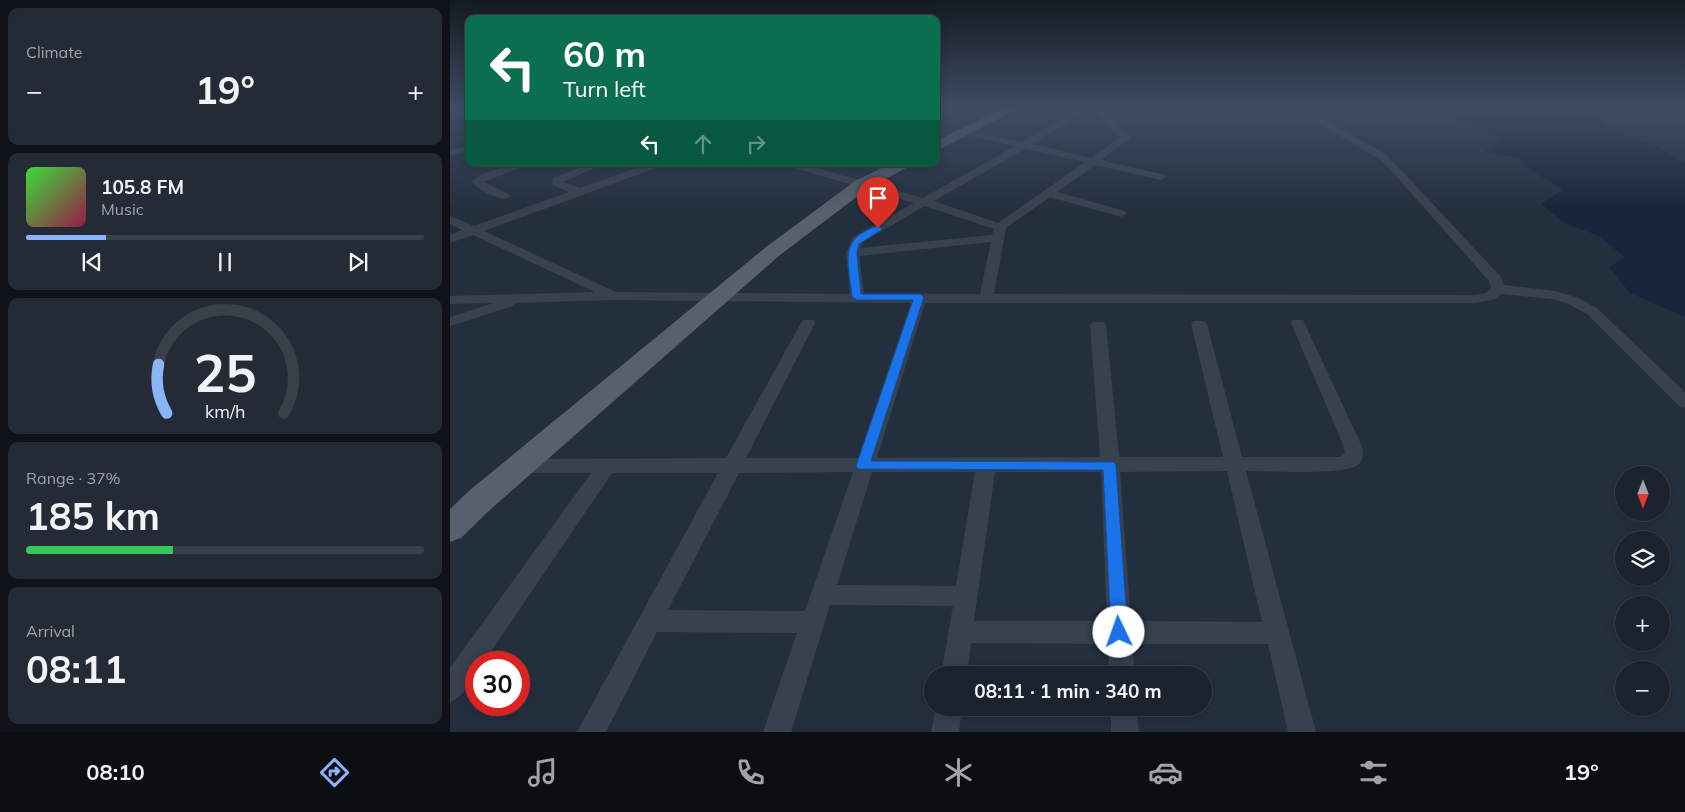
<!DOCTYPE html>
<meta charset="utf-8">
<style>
:root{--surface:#1b232e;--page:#242b36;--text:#f1f3f6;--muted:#a0a4aa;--line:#39404a;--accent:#8ab4f8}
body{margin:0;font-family:Mulish,sans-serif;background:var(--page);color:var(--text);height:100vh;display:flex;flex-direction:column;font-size:19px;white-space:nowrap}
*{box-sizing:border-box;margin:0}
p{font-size:16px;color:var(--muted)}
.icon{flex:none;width:28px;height:28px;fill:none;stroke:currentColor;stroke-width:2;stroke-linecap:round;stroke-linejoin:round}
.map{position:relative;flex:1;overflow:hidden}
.details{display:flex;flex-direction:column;gap:8px;padding:8px;background:#0f1319;width:450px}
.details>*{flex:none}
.top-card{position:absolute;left:15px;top:15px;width:475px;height:152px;border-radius:10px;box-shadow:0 2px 12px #0003,0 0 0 1px var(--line);background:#0b6e4f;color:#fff;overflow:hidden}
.needle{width:32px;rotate:180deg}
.tools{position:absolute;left:1165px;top:466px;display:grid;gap:10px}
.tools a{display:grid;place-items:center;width:55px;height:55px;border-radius:50%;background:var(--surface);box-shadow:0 2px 12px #0003,0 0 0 1px var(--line);font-size:25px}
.speed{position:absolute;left:15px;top:651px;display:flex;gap:10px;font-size:25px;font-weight:700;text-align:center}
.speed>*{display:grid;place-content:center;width:65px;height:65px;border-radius:50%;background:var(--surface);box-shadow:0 2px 12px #0003,0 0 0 1px var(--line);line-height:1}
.speed .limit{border:8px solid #d22;background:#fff;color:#111}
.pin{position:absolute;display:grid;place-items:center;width:42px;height:42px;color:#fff;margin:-51px -21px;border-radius:50% 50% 50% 0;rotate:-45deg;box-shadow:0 0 5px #0007}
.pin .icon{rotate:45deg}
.me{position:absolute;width:55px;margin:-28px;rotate:357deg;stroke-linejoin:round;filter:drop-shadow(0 0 4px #0008)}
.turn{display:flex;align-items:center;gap:18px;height:105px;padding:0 15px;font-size:22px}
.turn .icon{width:65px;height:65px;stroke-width:2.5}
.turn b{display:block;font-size:35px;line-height:42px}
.lanes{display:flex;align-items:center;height:48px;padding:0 15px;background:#0003;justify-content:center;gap:25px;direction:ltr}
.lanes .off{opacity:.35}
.big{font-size:38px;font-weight:700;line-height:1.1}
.details .card{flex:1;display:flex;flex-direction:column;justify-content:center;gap:8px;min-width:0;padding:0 18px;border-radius:10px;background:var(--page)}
.details .dial{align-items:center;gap:0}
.dial svg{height:130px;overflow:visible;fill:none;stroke:var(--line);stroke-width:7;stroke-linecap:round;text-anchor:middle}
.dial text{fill:var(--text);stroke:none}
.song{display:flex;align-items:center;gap:15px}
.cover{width:60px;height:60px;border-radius:8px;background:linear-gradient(135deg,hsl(120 70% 55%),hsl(340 70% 35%))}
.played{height:5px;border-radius:2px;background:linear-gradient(90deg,var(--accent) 20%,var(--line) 20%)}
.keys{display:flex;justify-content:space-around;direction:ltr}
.heat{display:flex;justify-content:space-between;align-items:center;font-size:28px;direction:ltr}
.charge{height:8px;border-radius:4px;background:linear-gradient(90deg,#34c759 37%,var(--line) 0)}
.trip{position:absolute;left:474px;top:666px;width:288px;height:50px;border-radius:25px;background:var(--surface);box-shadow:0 2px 12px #0003,0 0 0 1px var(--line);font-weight:700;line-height:50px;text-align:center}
.menu{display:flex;height:80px;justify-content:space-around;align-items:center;background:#0b0e12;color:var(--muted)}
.menu .icon{width:35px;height:35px}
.menu .selected{color:var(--accent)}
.menu b{font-size:22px;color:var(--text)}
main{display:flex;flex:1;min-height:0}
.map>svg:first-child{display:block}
.water{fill:#17263c}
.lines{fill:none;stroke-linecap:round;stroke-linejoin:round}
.river{fill:#17263c;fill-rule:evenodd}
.minor{fill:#38414e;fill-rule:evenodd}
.primary{fill:#56606e;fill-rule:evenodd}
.route{fill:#1a73e8;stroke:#114b97}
</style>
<main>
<section class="details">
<div class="card"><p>Climate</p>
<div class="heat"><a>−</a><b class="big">19°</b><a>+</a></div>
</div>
<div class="card">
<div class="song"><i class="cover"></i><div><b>105.8 FM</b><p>Music</p></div></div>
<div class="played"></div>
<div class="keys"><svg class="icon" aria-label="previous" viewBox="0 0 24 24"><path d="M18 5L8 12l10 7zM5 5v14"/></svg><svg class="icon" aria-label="pause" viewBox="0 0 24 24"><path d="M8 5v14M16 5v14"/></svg><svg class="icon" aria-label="next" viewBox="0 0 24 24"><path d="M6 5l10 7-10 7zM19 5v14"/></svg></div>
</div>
<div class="card dial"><svg viewBox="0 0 100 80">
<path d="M14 69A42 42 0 1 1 86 69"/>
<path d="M14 69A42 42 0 0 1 9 39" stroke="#8ab4f8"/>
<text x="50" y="56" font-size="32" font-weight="700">25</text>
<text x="50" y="72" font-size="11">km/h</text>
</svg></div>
<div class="card"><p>Range · 37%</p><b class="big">185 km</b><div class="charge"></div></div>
<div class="card"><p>Arrival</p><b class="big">08:11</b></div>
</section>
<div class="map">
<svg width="1235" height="732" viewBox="0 0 1235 732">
<rect width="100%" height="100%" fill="#242f3e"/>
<!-- water -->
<path class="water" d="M1096,110L1131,112L1146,115L1161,131L1207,146L1235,163V317L1180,293L1159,267L1175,257L1147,235L1114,223L1091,204L1113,190L1073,165L1076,162C1064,153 1047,158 1033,151L1057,138L1025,129L1016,122L1007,120L1009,114L1019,112Z"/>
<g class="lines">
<!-- river -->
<path class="river" d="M1039,108H1060L1095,128L1098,132L1095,136L1089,137L1083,136L1041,112Z"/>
<!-- minor -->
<path class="minor" d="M632,108H652L681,138L651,160L715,175L716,177L711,180L645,165L607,192L675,211L677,213L675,215L671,217L600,197L556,228L544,294L1025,295L1036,293L1041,288L1039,281L939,168L929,159L843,108H854L937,155L1051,277L1054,285L1105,291L1126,297L1147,308L1235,392V408L1229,406L1137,314L1116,303L1103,299L1051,294L1046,299L1025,303H475L427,458L650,457L640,325L643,322H653L656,325L669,457H773L741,324L744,321H754L757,324L792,457H890L895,452L892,442L841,323L843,320H853L910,442C913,449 915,458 909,464C896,476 817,471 796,471L866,732H838L818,644H682L685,675H659L658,644L521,643L517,675H491L503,606L380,605L341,732H313L347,633L207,632L156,732H127L268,473H162L34,662H26C26,678 15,696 0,702V668L141,473H70L63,471L60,466L63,461L70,459L276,458L351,323L353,320H363L365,323L296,458H408L461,303L164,300L65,303L63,306L0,326V317L43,303L0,304V296L145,292L23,235L0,243V235L12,230L0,224V216L24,226L119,192L103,185L102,183L103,178L140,164L151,165L113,182L130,188L198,164H212L211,166L34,231L166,292L400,294L396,253L403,237L464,203L338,166L337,164H352L473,198L565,146L512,134V130L572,142ZM643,108L670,138L641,158L582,144ZM575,149L635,162L548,223L484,201ZM475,206L544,229L542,235L410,248L413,242ZM541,242L530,294H414L409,256ZM777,471L812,622L681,621L670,472ZM403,472L355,611L218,610L289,473ZM422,472H525L506,586L387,585ZM545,472H651L657,621H524Z
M1139,108H1151L1167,117L1163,120L1160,119Z
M1193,108H1216L1235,111V117Z
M19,145V151L0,156V150Z
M64,164H79L34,182L58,194L60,196L58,198C48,201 26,189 22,181L32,174Z
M486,708H512L509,732H481Z
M661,708H687L689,732H661Z"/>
<!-- primary -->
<path class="primary" d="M553,108H570L486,151V141Z
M440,164H460L458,167L417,189L330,255L42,508L11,538L0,542V509L20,490L316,247L405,181Z"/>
</g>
<!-- sky -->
<linearGradient id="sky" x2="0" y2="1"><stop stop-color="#141a22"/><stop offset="0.51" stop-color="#3f4d63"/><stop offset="1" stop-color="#3f4d63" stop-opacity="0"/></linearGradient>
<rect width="1235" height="211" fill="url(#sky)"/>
<!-- route -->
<path class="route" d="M428,226L432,228L431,230L409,244L407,253L411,294H470L474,297L421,461L664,462L666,465L678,632L675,637L669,640L663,637L661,632L653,470L408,469L406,466L463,300H407L402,297C399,264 387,238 428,226Z"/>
</svg>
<div class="tools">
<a><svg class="needle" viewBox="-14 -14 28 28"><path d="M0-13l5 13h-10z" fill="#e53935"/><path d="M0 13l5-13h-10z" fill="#a0a4aa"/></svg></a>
<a><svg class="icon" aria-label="layers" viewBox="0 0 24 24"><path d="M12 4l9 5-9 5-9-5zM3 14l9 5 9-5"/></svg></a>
<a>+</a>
<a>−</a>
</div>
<div class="speed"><div class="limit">30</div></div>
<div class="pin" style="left:428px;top:228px;background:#d93025"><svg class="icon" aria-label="arrive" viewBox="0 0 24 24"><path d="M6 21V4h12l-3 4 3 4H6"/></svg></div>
<svg class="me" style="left:669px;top:632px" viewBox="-20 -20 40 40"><circle r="19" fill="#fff"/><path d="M0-13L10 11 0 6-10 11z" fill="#1a73e8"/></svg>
<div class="trip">08:11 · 1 min · 340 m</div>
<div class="top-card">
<div class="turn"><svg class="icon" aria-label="left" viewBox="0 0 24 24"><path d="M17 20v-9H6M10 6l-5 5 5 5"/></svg><div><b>60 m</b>Turn left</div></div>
<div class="lanes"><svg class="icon" aria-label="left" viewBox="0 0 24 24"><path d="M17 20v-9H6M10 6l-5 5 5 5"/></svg><svg class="icon off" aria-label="ahead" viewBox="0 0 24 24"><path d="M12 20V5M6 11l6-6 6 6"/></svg><svg class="icon off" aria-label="right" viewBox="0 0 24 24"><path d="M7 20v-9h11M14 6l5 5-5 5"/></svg></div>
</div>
</div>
</main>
<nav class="menu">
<b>08:10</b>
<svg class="icon selected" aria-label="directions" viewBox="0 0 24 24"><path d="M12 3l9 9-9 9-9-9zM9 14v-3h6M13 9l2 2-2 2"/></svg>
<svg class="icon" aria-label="music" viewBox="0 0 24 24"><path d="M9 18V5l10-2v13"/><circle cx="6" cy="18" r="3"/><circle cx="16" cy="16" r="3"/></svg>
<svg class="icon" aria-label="phone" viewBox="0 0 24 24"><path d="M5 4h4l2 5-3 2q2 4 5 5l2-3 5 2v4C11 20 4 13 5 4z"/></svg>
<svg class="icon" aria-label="climate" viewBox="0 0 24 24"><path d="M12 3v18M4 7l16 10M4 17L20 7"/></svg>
<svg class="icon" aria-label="car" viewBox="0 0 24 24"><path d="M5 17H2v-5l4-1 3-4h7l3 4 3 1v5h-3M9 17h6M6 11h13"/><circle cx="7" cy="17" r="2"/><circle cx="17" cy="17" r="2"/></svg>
<svg class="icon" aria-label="filters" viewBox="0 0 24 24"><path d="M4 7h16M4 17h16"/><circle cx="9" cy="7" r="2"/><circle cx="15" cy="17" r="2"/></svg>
<b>19°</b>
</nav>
